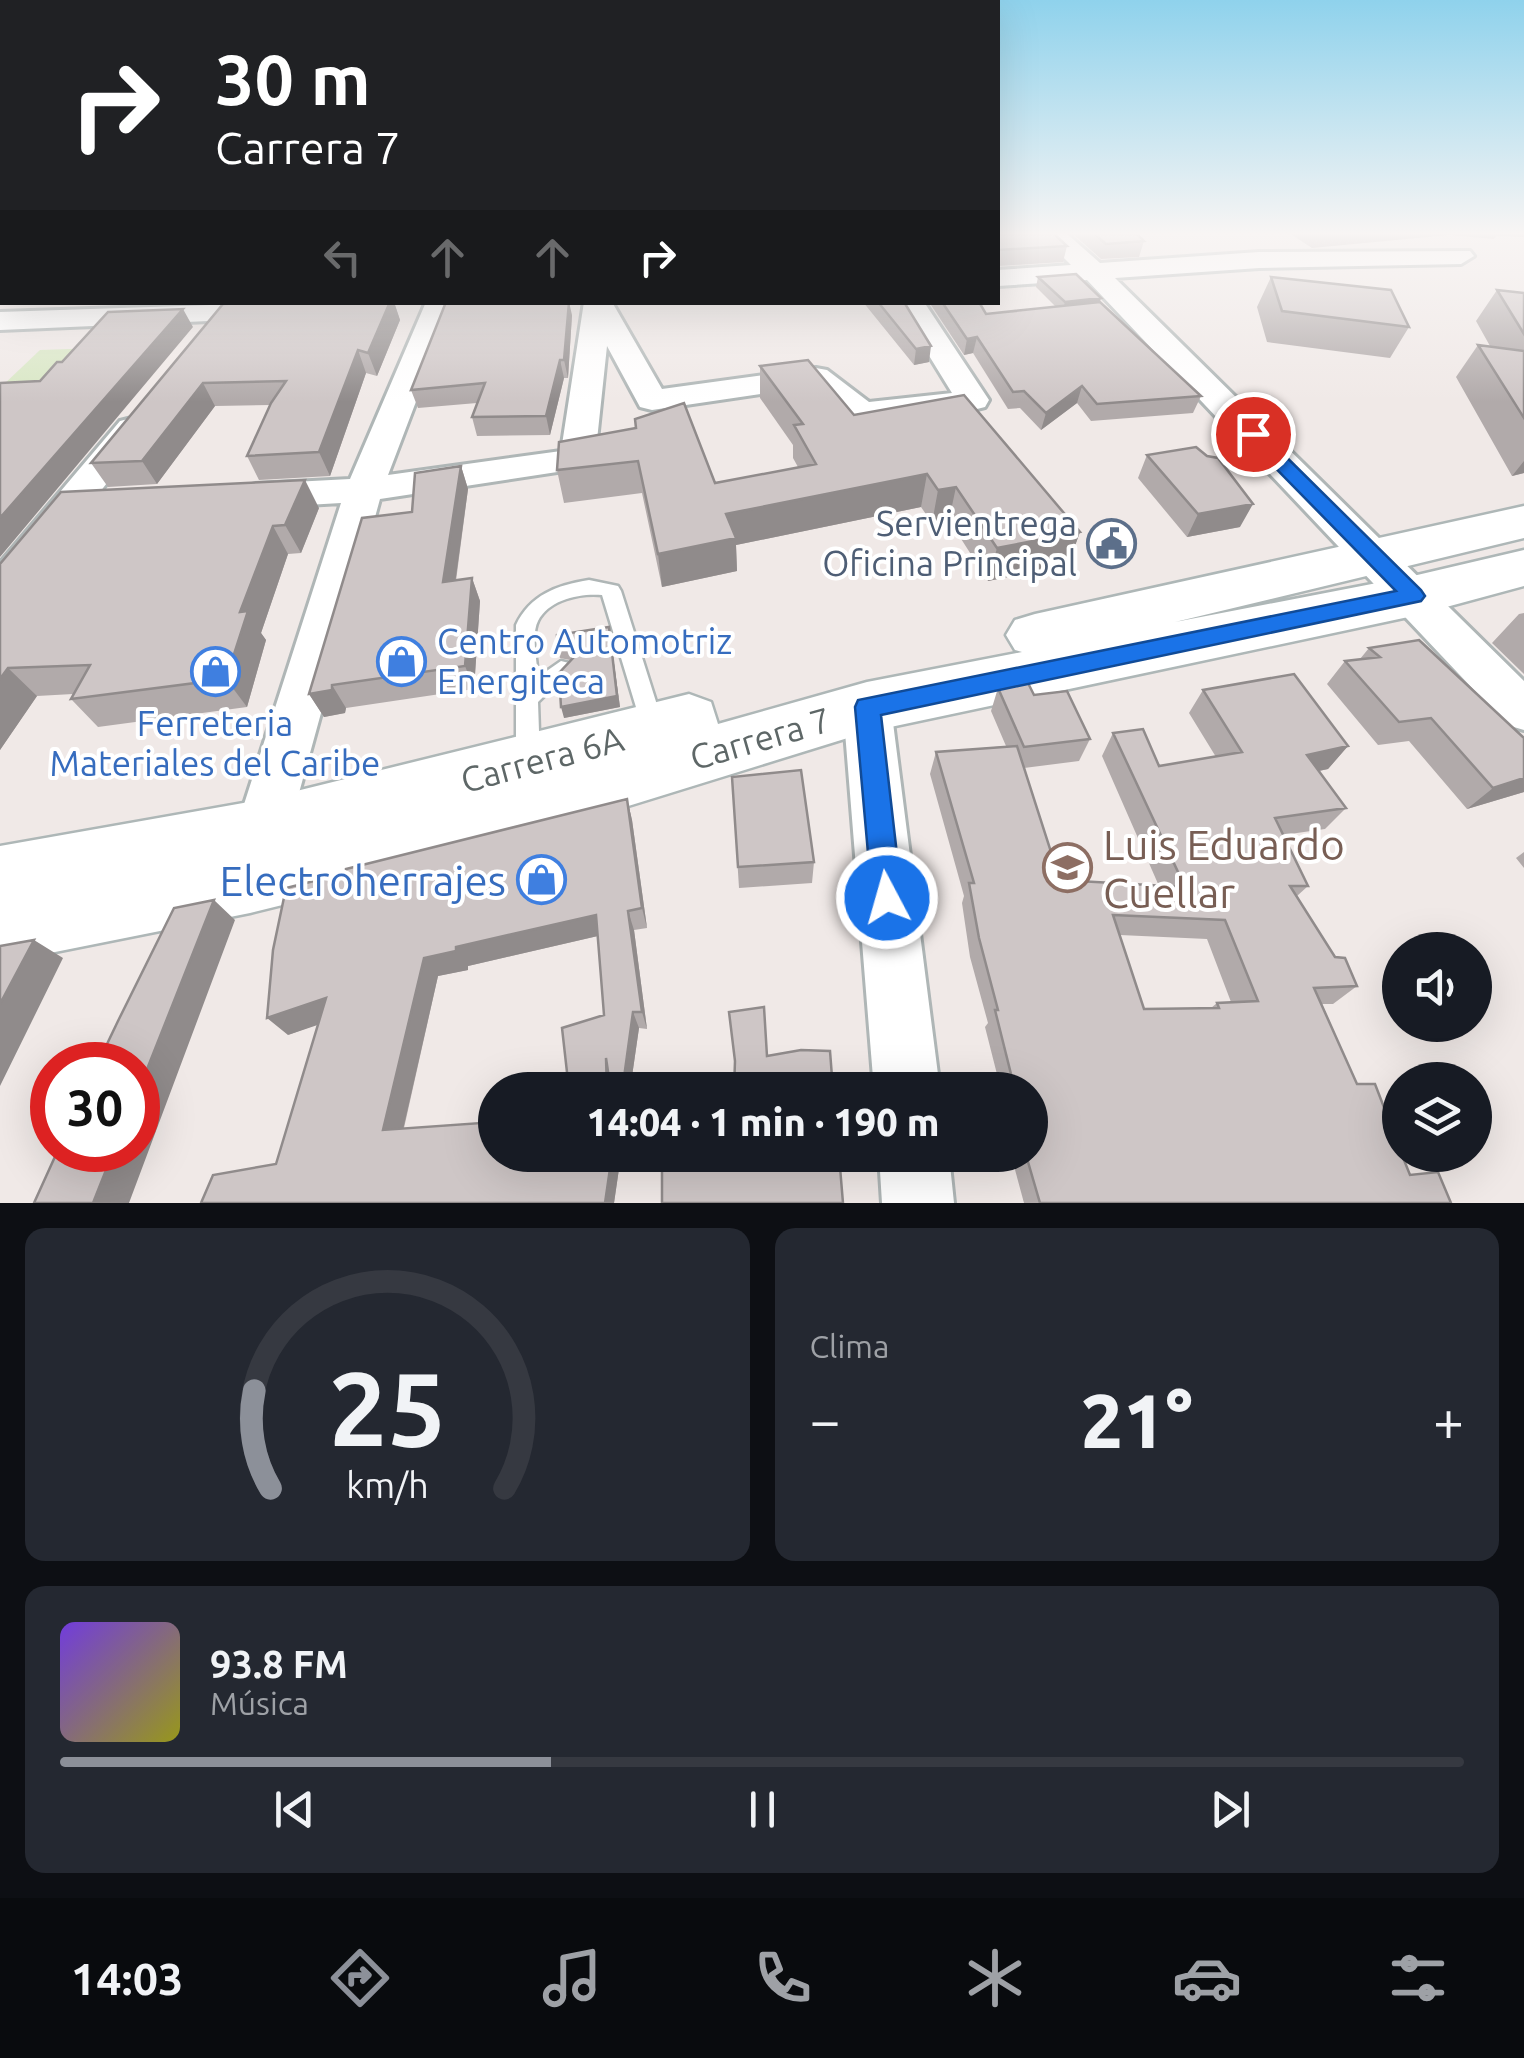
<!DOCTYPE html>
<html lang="es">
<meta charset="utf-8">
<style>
:root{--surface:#171b24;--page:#242831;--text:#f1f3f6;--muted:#9ea1a6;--line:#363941;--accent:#8c9099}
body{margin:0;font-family:Ubuntu,sans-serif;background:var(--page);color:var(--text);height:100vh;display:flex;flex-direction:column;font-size:38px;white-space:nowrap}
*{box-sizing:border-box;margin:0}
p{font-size:32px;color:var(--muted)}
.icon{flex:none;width:55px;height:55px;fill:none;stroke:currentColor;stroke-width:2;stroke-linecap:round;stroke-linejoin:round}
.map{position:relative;height:1203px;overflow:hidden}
.sheet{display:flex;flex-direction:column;gap:25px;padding:25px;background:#0d0f14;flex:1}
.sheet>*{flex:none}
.banner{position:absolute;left:0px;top:0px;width:1000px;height:305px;box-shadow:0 10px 40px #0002;background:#202124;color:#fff;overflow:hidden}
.controls{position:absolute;left:1382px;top:932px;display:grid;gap:20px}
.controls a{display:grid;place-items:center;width:110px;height:110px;border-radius:50%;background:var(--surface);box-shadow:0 10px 40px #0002;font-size:50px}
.speed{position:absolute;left:30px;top:1042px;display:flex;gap:20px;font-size:50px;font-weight:700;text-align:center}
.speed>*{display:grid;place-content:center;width:130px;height:130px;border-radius:50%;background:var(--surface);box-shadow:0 10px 40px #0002;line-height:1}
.speed .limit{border:15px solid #d22;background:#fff;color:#111}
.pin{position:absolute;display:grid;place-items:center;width:85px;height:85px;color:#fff;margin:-42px;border:5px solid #fff;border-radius:50%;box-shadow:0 2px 10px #0007}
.me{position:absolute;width:110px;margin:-55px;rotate:354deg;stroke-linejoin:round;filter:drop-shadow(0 0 8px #0008)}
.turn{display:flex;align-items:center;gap:35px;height:210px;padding:0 50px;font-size:45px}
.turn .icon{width:130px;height:130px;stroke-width:2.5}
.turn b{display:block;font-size:70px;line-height:85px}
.lanes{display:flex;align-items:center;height:95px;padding:0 50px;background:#0003;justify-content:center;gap:50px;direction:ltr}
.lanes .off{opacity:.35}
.big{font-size:75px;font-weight:800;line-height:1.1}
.sheet .card{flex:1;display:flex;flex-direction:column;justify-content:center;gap:15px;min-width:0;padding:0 35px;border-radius:20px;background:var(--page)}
.sheet .dial{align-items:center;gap:0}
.dial svg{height:260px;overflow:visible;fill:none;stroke:var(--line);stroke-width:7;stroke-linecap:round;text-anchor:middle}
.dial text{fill:var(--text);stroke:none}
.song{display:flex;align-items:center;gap:30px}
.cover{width:120px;height:120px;border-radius:15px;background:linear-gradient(135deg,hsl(260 70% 55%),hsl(60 70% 35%))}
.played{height:10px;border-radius:5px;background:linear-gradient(90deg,var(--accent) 35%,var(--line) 35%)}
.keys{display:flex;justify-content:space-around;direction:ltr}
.heat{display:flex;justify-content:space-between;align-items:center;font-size:55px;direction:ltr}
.sheet .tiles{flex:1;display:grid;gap:25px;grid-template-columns:1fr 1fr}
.card:last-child{grid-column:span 2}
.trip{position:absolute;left:478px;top:1072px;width:570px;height:100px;border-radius:50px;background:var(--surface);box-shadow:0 10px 40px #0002;font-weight:800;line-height:100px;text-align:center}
.tab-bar{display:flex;height:160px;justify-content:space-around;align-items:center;background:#090b0e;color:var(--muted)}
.tab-bar .icon{width:70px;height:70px}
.tab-bar .current{color:var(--accent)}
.tab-bar b{font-size:45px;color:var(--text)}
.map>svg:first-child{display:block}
.green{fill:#d8e7c4}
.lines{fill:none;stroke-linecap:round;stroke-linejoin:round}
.service-casing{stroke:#afb6b6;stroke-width:5}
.minor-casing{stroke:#afb6b6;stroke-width:6}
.secondary-casing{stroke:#aeb7b7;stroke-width:5}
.service{fill:#fff;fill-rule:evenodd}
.minor{fill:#fff;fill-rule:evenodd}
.secondary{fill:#fff;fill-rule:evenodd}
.wall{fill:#b1aaaa;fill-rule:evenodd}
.shaded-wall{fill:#908b8b}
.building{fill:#cec6c6;stroke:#908b8b;stroke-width:2.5;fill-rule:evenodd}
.route{fill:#1a73e8;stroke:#114b97;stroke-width:2.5}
.labels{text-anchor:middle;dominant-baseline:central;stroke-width:8;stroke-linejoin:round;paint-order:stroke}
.service-label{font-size:35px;fill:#4e5e75;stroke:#fff;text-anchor:end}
.shop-label{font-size:35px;fill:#366cbe;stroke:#fff;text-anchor:start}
.street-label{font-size:35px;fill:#5e6767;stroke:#fff}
.near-education-label{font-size:42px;fill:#785e54;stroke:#fff;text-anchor:start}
.near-shop-label{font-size:42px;fill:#366cbe;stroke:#fff;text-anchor:end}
</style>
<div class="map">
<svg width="1524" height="1203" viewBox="0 0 1524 1203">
<rect width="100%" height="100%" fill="#f0e9e7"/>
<!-- green -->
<path class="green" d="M99,348L50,398L0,388L40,350Z"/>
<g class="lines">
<defs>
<path id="service" d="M589,580L618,586L621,591L664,727L661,734L653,736L645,734L642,727L602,595C581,593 549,599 538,621C531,634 537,661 538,677L561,661L569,663L572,669L538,702L540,761L536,768L528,771L520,768L516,761V625C530,595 557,585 589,580Z"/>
<path id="minor" d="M1039,233H1066L1100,263L1259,252L1470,251L1474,256L1461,264L1259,268L1115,278L1524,681V730L1507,725L1087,280L998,286V270L1071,265Z
M426,302H454L388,475L561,451L584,302H612L662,389L816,368L827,370L869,402L952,393L896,302H924L989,400L985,407L973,410L862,423L850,420L809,387L652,410L640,407L607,346L595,459L590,467L380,499L283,851L275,869L256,876L237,869L229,851L341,503L255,508L242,504L236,496L242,488L255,484L350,479Z
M270,303L280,306L284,312L280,318L0,330V312Z
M132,418L144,421L149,428L144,435L15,602L0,606V563L120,421Z
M867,688L884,693L891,707L940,1090H874L843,707L850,693Z
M879,1155H949L954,1203H882Z"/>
<path id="secondary" d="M1524,506V538L1175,622L1413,576L1524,550V586L1413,616L867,732L412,873L250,913L0,963V846L260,800L689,694L711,702L718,724L867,682L1022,652L1015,650L1006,635L1015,620L1035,614Z"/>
</defs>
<!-- service casing -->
<use href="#service" class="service-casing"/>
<!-- minor casing -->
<use href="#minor" class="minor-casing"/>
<!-- secondary casing -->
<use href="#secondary" class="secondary-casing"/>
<!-- service -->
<use href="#service" class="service"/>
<!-- minor -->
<use href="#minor" class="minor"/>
<!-- secondary -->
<use href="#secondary" class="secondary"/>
</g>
<!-- wall -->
<path class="wall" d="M0,233H2V257H0Z
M998,233L1067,246L1063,262L998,266Z
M1072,233H1136L1144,241L1139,257L1101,259Z
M1289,233H1524V237L1496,236L1494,239L1449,235L1312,248Z
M1038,277L1100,302L1201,396L1193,413L1091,421L1077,403L1041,430L1020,408L1008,409L973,353L964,355L929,302H979L986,314L1056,307L1036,287Z
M1271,277L1409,327L1390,358L1267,342L1257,307Z
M1497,290L1524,293V473L1512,476L1456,377L1478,345L1490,346L1476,321Z
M64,302H125L66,305Z
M264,302H394L400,320L377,376L366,373L330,476L259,480L247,456L270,405L215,406L157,484L108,487L91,463Z
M863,302H904L929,362L914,365Z
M572,315L568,378H564L550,435L477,436L472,417L477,403L418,408L411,390Z
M760,366L1080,532L1068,565L988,581L949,520L932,523L921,507L736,545L737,571L662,587L642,493L564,503L557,470L636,428L715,483L798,467L793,458V445L760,398Z
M1147,455L1240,527L1187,537L1138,478Z
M461,466L468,489L456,581L472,578L480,601L474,689L346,708L345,713L324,717L309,694L412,512Z
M319,508L301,553L288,554L261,633L266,640L247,707L98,727L71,699L73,694L37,696L0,750V564Z
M1524,613V674L1492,643L1519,614Z
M609,627L620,707L564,718L570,660L560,658L557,646Z
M1369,648L1524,738V792L1467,809L1409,741L1378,745L1327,684L1345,661L1360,659Z
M998,688L1034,695L1090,739L1079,761L1024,768L1060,880L1159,886L1102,756L1113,733L1159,766L1216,757L1189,713L1203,690L1348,746L1328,769L1319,771L1346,808L1325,829L1283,835L1308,886L1297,896L1335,957L1357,986L1333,1004H1322L1357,1084L1410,1175L1451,1203H1024L1011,1155H1030V1090H1001L985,1027L988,1023L970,957L962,903L964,896L930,774L936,752L1006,746L991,711ZM1120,935L1207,939L1231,1002L1217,1003L1211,1008L1144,1009Z
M732,777L814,862L812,883L739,888Z
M627,799L632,820L647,928L634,930L647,1029L639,1028L630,1090H569L604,1015L598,936L468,966V970L438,976L404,1128L495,1155H621L614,1203H201L276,1164L318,1024L288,1035Z
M1524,852V868L1516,858Z"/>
<!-- shaded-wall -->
<path class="shaded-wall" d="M1101,298L1098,309L1062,313L1065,302Z
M390,302H394L400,320L377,376L368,353Z
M569,302L572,315L568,378L564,360Z
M183,309L193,327L0,557V518Z
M977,337L973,353L964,355L967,339Z
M931,346L929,362L914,365L916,349Z
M358,350L366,373L330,476L319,452Z
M560,360L564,378L550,435L546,416Z
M203,383L215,406L157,484L142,461Z
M1082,386L1077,403L1041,430L1046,413Z
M1524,461V473L1512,476Z
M461,466L468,489L452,606L443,582Z
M927,474L921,507L736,545L737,571L662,587L658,554L726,514Z
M305,480L319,508L301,553L285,525Z
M956,487L949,520L932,523L938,490Z
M1253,504L1240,527L1187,537L1198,514Z
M273,526L288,554L261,633L266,640L247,707L226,679L240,612Z
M1080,532L1068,565L988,581L997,548Z
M472,578L480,601L474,689L465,666Z
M609,627L620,707L564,718L561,707Z
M8,668L37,696L0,750V679Z
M332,685L346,708L345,713L324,717L309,694Z
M1348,746L1328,769L1289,777L1307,755Z
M1524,778V792L1467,809L1493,788Z
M627,799L632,820L647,928L642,908Z
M214,900L235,920L129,1203H93L114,1150H138V1092Z
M628,911L634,930L647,1029L642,1012Z
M596,915L602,935L468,966V970L438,976L400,1143L383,1130L424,958L456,947Z
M34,940L63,958L0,1086V1004Z
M326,998L344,1016L288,1035L267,1018Z
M633,1012L639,1028L630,1090H625L623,1085Z
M606,1058L610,1085L613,1090H607Z
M612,1155H621L614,1203H605Z"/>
<!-- building -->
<path class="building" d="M998,233H1053L1067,246L998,250Z
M1093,233H1136L1144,241L1106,244Z
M1076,274L1101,298L1065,302L1038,277Z
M1271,277L1391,290L1409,327L1282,311Z
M1497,290L1524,293V334Z
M264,302H390L368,353L358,350L319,452L247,456L271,403L286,381L203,383L142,461L91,463L223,304Z
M446,302H569L564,360H560L546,416L472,417L485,383L411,390Z
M878,302H904L931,346L916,349Z
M942,302H979L986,314L1100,302L1201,396L1097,404L1082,386L1046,413L1024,391L1013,392L977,337L967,339Z
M183,309L0,518V383L40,381L57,362H62L108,312Z
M1478,345L1524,351V418Z
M808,360L854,415L964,395L1080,532L997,548L956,487L938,490L927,474L726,514L736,538L658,554L638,461L557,470L559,442L636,428L635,419L684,403L715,483L816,464L794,425L803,424L760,366Z
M1196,447L1207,456L1218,458L1253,504L1198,514L1147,455Z
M461,466L443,582L472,578L465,666L332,685V690L309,694L362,518L412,512L415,473Z
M305,480L285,525L273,526L240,612L248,611L226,679L71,699L90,665L8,668L0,679V564L61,492Z
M609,627L617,696L561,707L559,673L573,658L567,648L557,646V635Z
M1419,640L1524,738V778L1493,788L1431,718L1399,722L1345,661L1380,657L1369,648Z
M1294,674L1348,746L1307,755L1346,808L1275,818L1308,886H1290L1335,957L1345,958L1357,986L1314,988L1357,1084H1375L1400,1149V1155H1402L1410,1175L1438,1172L1451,1203H1040L1026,1155H1030V1090H1015L995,1010H998L979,938L969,883H974L936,752L1017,746L1060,880L1185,887L1113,733L1143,729L1159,766L1242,752L1203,690ZM1113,915L1225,920L1258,1001L1217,1003L1219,1008L1144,1009Z
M1028,683L1034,695L1067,691L1090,739L1024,747L998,688Z
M801,770L814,862L738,867L732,777Z
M627,799L642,908L628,911L642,1012H633L623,1085H610L606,1058L607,1090H569L562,1028L604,1015L596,915L456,947V951L424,958L383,1130L495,1122V1155H612L605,1203H201L213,1175L276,1164L326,998L267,1018L273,950L286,888L346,873V869Z
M214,900L138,1092V1065H97L118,1021L174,908Z
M34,940L0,1004V946Z
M764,1007L767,1056L801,1050L830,1051L833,1090H734L735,1061L729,1012Z
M58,1150H114L93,1203H34Z
M662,1155H839L843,1203H662Z"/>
<!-- sky -->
<linearGradient id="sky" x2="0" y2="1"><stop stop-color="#8fd2ec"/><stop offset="0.58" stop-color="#f8f5f4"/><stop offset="1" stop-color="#f8f5f4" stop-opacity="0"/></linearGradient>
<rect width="1524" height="402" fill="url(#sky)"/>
<!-- route -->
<path class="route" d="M1253,429L1260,431L1421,590L1425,596L1421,601L881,715L902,898L898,909L887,913L876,909L872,898L855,707L858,700L1396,591L1246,438V431Z"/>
<!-- icons -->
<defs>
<symbol id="civic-ring" viewBox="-11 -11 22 22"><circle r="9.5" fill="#fff" stroke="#5c6f8a" stroke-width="1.5"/><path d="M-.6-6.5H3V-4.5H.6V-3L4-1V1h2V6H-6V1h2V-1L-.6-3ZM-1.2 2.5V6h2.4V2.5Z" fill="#5c6f8a"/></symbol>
<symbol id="shop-ring" viewBox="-11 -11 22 22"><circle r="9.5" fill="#fff" stroke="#3f7fe0" stroke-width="1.5"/><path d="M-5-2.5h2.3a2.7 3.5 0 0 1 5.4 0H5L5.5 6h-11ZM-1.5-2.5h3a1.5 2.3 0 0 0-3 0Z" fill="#3f7fe0"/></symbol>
<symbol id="school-ring" viewBox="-11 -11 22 22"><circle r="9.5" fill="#fff" stroke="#8d6e63" stroke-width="1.5"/><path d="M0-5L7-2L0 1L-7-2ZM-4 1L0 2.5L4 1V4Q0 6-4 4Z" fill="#8d6e63"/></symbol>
</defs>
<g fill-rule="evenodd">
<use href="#civic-ring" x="1084" y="516" width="55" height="55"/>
<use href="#shop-ring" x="374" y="634" width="55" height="55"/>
<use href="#shop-ring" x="188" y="644" width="55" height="55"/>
<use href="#school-ring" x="1040" y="840" width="55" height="55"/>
<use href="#shop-ring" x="514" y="852" width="55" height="55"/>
</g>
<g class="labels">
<!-- service labels -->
<g class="service-label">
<text x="1077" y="523">Servientrega<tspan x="1077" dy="40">Oficina Principal</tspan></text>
</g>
<!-- shop labels -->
<g class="shop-label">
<text x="437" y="641">Centro Automotriz<tspan x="437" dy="40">Energiteca</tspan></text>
<text x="215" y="723" text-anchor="middle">Ferreteria<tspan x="215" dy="40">Materiales del Caribe</tspan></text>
</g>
<!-- street labels -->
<g class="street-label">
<text transform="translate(760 738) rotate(-16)">Carrera 7</text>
<text transform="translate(542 759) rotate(-15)">Carrera 6A</text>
</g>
<!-- near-education labels -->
<g class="near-education-label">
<text x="1103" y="844">Luis Eduardo<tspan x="1103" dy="48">Cuellar</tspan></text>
</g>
<!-- near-shop labels -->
<g class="near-shop-label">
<text x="506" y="880">Electroherrajes</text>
</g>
</g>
</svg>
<div class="controls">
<a><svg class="icon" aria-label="sound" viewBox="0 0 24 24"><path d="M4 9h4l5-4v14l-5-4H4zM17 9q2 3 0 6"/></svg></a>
<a><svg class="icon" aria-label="layers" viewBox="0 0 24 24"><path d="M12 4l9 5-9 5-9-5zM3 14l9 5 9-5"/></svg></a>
</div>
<div class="speed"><div class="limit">30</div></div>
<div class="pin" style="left:1253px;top:434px;background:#d93025"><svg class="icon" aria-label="arrive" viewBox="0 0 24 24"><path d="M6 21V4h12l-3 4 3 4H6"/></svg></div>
<svg class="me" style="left:887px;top:898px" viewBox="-20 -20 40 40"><circle r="17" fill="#1a73e8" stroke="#fff" stroke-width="3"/><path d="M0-11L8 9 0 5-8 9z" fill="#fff"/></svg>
<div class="trip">14:04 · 1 min · 190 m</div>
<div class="banner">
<div class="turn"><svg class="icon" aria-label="right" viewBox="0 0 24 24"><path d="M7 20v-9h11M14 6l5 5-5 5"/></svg><div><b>30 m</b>Carrera 7</div></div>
<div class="lanes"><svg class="icon off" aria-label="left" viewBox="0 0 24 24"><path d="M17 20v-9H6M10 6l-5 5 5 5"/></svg><svg class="icon off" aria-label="ahead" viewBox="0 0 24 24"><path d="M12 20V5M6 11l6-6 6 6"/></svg><svg class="icon off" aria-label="ahead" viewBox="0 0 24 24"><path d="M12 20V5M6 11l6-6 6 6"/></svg><svg class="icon" aria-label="right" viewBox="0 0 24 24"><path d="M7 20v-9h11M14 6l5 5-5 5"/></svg></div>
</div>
</div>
<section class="sheet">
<div class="tiles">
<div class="card dial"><svg viewBox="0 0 100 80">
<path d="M14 69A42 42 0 1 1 86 69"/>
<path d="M14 69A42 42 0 0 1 9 39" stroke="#8c9099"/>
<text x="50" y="56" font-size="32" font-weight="700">25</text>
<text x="50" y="72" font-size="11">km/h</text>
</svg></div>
<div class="card"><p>Clima</p>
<div class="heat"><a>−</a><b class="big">21°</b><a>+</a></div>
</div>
<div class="card">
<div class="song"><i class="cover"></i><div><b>93.8 FM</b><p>Música</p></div></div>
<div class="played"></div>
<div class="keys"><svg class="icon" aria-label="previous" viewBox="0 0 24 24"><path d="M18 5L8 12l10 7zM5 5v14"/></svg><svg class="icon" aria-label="pause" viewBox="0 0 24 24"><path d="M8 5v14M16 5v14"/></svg><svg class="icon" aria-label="next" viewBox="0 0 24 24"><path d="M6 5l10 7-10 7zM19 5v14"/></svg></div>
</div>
</div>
</section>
<nav class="tab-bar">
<b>14:03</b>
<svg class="icon current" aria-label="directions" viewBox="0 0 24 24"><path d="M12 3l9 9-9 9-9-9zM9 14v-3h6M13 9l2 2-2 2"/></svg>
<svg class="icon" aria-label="music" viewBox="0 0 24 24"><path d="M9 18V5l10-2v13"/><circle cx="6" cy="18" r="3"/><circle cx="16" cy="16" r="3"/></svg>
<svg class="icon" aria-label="phone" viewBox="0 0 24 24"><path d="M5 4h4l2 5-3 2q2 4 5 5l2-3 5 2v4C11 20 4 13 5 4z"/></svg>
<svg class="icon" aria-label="climate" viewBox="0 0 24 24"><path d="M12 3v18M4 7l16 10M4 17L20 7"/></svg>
<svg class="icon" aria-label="car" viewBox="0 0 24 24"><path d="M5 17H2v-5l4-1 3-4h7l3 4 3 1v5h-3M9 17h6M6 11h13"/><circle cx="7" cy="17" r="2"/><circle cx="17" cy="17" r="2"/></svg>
<svg class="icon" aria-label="filters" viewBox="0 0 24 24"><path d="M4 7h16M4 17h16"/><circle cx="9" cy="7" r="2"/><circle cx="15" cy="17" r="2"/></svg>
</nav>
